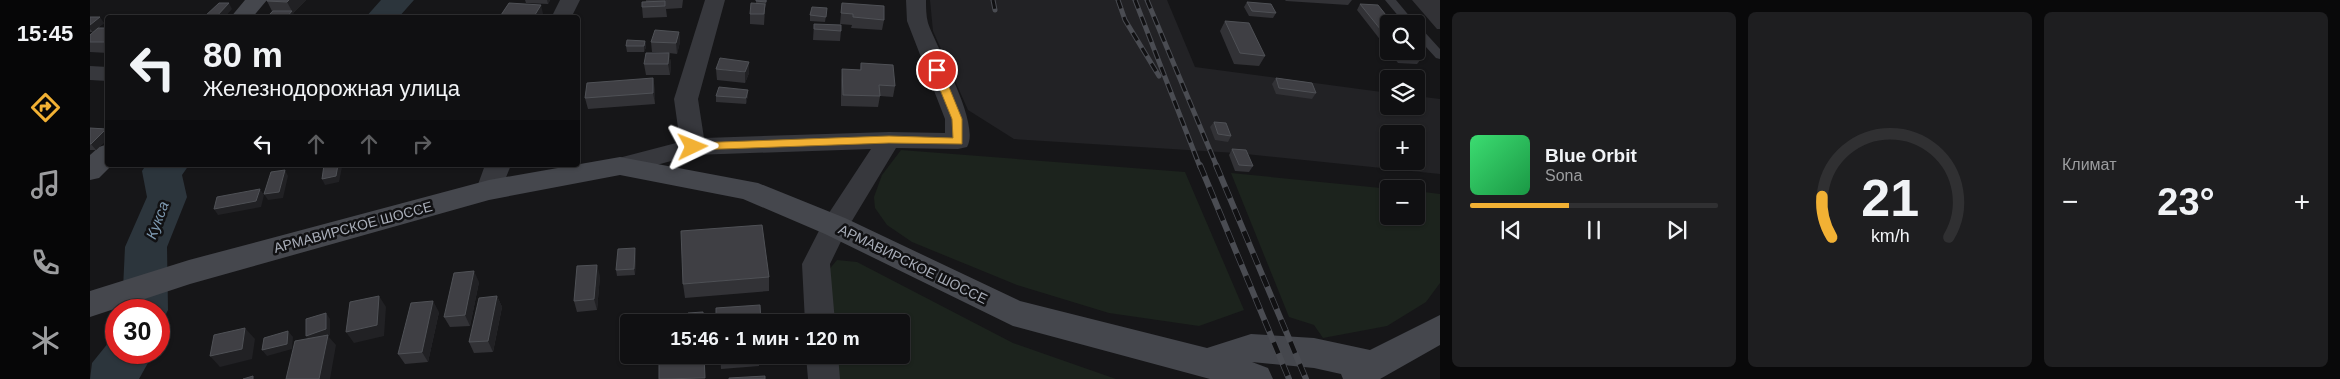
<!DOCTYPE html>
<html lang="ru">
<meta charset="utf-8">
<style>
:root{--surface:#101012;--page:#1e1e20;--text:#f1f3f6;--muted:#9c9d9f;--line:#303032;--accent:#f2b134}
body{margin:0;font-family:Helvetica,sans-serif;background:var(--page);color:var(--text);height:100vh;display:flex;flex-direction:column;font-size:19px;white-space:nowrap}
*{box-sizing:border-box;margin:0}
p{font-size:16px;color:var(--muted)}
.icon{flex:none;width:28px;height:28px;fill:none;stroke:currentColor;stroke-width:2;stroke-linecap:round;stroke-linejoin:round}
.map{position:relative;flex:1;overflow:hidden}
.sheet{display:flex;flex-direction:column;gap:12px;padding:12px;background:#09090a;width:900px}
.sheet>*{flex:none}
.banner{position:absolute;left:15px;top:15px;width:475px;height:152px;border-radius:5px;box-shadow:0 1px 4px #0004,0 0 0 1px var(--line);background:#101012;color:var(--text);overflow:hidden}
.fabs{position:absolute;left:1290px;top:15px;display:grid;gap:10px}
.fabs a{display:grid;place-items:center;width:45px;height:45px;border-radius:5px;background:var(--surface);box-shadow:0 1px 4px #0004,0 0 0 1px var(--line);font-size:25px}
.speed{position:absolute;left:15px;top:299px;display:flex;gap:10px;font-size:25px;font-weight:700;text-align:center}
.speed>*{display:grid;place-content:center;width:65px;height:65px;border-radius:50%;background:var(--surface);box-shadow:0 1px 4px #0004,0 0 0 1px var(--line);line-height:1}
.speed .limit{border:8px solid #d22;background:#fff;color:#111}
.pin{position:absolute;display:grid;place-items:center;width:42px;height:42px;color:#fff;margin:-21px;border:2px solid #fff;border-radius:50%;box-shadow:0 1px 5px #0007}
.me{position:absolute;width:55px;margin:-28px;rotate:88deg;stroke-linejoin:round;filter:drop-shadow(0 0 4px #0008)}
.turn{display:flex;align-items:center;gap:18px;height:105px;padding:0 15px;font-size:22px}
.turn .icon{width:65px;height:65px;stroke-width:2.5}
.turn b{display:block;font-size:35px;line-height:42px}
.lanes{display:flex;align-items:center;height:48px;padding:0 15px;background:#0003;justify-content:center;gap:25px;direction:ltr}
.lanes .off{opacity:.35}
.big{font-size:38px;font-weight:700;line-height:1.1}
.sheet .card{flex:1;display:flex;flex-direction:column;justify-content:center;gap:8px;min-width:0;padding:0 18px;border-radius:8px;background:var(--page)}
.sheet .dial{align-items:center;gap:0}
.dial svg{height:130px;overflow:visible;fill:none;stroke:var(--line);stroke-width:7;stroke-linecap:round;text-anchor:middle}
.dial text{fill:var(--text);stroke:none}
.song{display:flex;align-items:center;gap:15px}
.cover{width:60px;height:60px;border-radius:8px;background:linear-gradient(135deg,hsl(140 70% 55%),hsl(140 70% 35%))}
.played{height:5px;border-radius:2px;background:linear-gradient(90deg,var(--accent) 40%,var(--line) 40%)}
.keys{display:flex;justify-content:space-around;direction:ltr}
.heat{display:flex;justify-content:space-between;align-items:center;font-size:28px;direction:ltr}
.sheet .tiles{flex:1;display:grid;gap:12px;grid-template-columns:repeat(3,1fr)}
.trip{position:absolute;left:530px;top:314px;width:290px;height:50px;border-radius:5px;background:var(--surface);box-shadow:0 1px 4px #0004,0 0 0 1px var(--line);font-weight:700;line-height:50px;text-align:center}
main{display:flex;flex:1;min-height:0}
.dock{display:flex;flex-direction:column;width:90px;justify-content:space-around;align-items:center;background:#060607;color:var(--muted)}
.dock .icon{width:35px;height:35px}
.dock .active{color:var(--accent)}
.dock b{font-size:22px;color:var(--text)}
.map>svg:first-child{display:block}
.built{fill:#222225;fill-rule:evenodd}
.green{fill:#1c231d}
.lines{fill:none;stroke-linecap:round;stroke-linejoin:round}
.river{fill:#2c353c;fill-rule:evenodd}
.lane{fill:#37383d;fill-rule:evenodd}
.street{fill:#37383d;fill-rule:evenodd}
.secondary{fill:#45474d;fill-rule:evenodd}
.rail-far1-casing{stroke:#4a4c52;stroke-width:5}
.rail-casing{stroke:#4a4c52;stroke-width:6}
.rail-far1{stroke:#111113;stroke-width:3;stroke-dasharray:9;stroke-linecap:butt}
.rail{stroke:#111113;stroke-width:4.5;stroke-dasharray:12;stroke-linecap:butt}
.wall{fill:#323236}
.shaded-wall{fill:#212124}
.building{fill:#3f3f44;stroke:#4f5156}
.route{fill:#f2b134;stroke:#9d7322}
.labels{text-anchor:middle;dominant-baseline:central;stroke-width:5;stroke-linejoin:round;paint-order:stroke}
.street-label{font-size:14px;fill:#a8adb8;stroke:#111113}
.water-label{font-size:15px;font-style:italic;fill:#7f9bb3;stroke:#111113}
</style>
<main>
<nav class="dock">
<b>15:45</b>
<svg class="icon active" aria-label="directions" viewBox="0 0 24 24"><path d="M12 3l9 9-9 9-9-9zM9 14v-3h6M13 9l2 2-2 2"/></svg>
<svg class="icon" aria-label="music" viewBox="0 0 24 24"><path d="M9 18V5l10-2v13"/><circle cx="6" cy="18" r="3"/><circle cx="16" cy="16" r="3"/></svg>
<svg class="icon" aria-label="phone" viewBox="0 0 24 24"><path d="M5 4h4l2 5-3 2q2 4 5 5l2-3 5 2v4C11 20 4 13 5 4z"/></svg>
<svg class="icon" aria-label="climate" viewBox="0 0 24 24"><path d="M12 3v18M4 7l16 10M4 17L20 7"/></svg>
</nav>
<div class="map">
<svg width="1350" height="379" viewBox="0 0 1350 379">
<rect width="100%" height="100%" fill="#161618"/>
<!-- built -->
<path class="built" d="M840,0H1077L1105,67L1299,93V106H1326V96L1350,99V174L1146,153L924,139L878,110L843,31ZM1299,134H1326V161H1299Z"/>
<!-- green -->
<path class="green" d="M811,150L1095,172L1154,310L1109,326L1019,313L927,285L822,242L797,225L785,208L784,197L792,175Z
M1141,173L1301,189H1299V216H1326V191L1350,194V283L1336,302L1297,326L1233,338L1224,325L1199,317Z
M747,260L767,262L923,343L1026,379H746L744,355H811V322H742L737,272Z"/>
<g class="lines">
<!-- river -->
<path class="river" d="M291,0H324L308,18H275Z
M56,165H99L92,175L97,197L77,247L78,310L71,324H69V310H32L35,247L57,197L52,171Z
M26,336V352H64L49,379H0L2,363L23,337Z"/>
<!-- lane -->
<path class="lane" d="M1295,0H1306L1326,24H1315Z
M1326,26L1330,27L1350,49V59L1346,58L1326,36Z"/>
<!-- street -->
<path class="street" d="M470,0H490L481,18H461Z
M615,0H635L608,99L614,138L799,132L855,133V119L817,21L816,0H836C836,7 836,16 838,23C847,49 891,124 877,147L868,149L806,148L757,229L740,264L745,322H715L712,264L735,219L781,149L603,155L530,175L521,172L517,166L521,160L590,142L584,99Z
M0,66L18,67V81L0,80Z
M395,165H421L408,197L399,199L390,197L386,190Z
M716,355H748L750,379H718Z"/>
<!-- secondary -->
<path class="secondary" d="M155,0H177L162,18H140Z
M18,144V165H22L9,178L0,180V155L9,147Z
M530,157L668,183L755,218L930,301L1117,348L1161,334L1224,338L1280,350L1350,315V345L1290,379H1253L1251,374L1224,368L1162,362L1178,368L1183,379H1120L923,326L735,234L653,199L530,175L399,200L100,284L0,317V291L99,260L399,180Z"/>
<defs>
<path id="rail-far1" d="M903,0L905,10
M1028,0L1035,20L1069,76
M1045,0L1110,167
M1057,0L1127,167"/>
<path id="rail" d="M1110,165L1199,379
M1126,165L1216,379"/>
</defs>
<!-- rail-far1 casing -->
<use href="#rail-far1" class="rail-far1-casing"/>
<!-- rail casing -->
<use href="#rail" class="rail-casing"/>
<!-- rail-far1 -->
<use href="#rail-far1" class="rail-far1"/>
<!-- rail -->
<use href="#rail" class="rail"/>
</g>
<!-- wall -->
<path class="wall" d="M177,0H216L203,13L205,18H177V17L182,11L177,1Z
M435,0H460L458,4L436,3Z
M556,0H593L592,8L576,9L577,17L553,18L552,7L556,2Z
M666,0H677L675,8L674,25L660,24V14L666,3Z
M1195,0H1262L1258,5L1196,1Z
M1322,0H1350V29H1347Z
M1157,2L1186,13L1183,18L1159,16L1154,7Z
M752,3L794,20L792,30L761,28L762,25L750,24Z
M1270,4L1299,24V51L1267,10Z
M737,8L735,22L720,21V15Z
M0,17L14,23L8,28H18V53L0,52V35L3,32H0Z
M1135,21L1175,56L1169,66L1144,64L1130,31Z
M724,24L751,31L750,41L723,40Z
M589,32L590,42L587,54L579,53L581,64L580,75H556L554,64L577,53L562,52L561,42Z
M555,41L556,47L554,52H537L536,46Z
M1299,51H1326L1331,59L1327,64L1308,63Z
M771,63L805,86L803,97L790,96L788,107L751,106V80L752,69L770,70Z
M626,69L659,73L655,83L627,80Z
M1186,78L1226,93L1222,99L1186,94L1182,84Z
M565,89V104L498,109L495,98Z
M658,95L656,104L626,102V96Z
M1124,122L1141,136L1138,142L1125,140L1120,127Z
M0,128L16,129L18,131V139L6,150H0Z
M1142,149L1163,166L1159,172L1145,171L1139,155Z
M546,254L545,275L527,276L526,270Z
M510,276L507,310L487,312L484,301Z
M679,277V291L595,298L593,284Z
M389,282L380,326L360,327L354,317Z
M407,296L412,307L403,352L384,353L379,342Z
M349,312L338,362L315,364L308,354Z
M630,355H669V366L631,369Z"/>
<!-- shaded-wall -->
<path class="shaded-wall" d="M199,0H216L203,13L197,2Z
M457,0H460L458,4Z
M139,3L142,9L134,18H125Z
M451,5L454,18H443Z
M202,11L205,18H196Z
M10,17L14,23L3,32L0,29V25Z
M589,32L590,42L587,54L586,43Z
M555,41L556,47L554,52V46Z
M579,53L581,64L580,75L578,64Z
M659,62V73L655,83V72Z
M563,78L565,89V104L563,93Z
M658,90V95L656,104V98Z
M16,129L18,131V139L6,150L1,144Z
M248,165H250L252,167L249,182L235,185L232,179Z
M195,170L198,176L193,198L178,200L174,194Z
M170,189L174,195L171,207L128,215L124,209Z
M545,248L546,254L545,275L544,269Z
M507,265L510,276L507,310L504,299Z
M384,271L389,282L380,326L375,315Z
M289,296L296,307L294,336L264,343L256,332Z
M407,296L412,307L403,352L398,341Z
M343,301L349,312L338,362L332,352Z
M236,313L240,319V335L238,336L246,345L240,379H229L221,341L216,336Z
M155,328L165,339L162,359L130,367L120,356Z
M198,331L203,337L202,349L177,356L172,350Z"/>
<!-- building -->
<path class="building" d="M177,0H199L197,2L177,1Z
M666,0H676V2L666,1Z
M575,1V6L552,7V2Z
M1157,2L1181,4L1186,13L1162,11Z
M129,3H139L125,18L114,17Z
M419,3L451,5L443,18H409Z
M661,3L675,4L674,14H660Z
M752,3L794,6V20L763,17V14L751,13Z
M1270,4L1288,5L1303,24H1299V40Z
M722,7L737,8L736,17L720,15Z
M183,11H202L196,18L177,17Z
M0,17H10L0,25Z
M1135,21L1159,23L1175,56L1150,53Z
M724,24L751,25V31L724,29Z
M8,28H18V41L16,42H0V35Z
M565,30L589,32L586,43L561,42Z
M537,40L555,41L554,46H536Z
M1308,51H1326L1331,59L1312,57Z
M556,53H579L578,64H554Z
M630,58L659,62L655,72L626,69Z
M771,63L803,65L805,86L789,85L790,96L753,95L752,69L771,70Z
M563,78V93L495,98L497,83Z
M1186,78L1222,83L1226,93L1189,88Z
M629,87L658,90L656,98L626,96Z
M1124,122L1136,123L1141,136L1128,134Z
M0,128L16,129L1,144H0Z
M1142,149L1156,150L1163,166L1149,165Z
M234,165H248L246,176L232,179Z
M195,170L189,192L174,194L181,172Z
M170,189L166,201L124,209L127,197Z
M672,225L679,277L593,284L591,231Z
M545,248L544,269L526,270L528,249Z
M507,265L504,299L484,301L487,266Z
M384,271L375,315L354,317L364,273Z
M289,296L287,325L256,332L260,302Z
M407,296L398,341L379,342L389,298Z
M343,301L332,352L308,354L321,303Z
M670,305L671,322H626V308Z
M613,312L614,322H598V313Z
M236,313V329L216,336V319Z
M155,328L152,349L120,356L124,335Z
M198,331L197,344L172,350L174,338Z
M238,335L229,379H196L205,341Z
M569,355H614L615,378L569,379Z
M630,355H669L631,359Z
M163,376V379H153Z
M675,376V379H639V378Z"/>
<!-- route -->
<path class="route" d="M847,67L852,70L872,119V144L799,143L603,150L598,147L603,143L799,136L863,138L862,119L842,70Z"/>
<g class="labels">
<!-- street labels -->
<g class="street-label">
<text transform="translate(263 227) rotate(-15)">АРМАВИРСКОЕ ШОССЕ</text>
<text transform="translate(823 264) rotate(26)">АРМАВИРСКОЕ ШОССЕ</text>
</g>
<!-- water labels -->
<g class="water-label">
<text transform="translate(67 220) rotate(-69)">Кукса</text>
</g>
</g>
</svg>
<div class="fabs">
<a><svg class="icon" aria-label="search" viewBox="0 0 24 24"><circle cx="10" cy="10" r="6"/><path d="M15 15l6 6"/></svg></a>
<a><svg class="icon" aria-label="layers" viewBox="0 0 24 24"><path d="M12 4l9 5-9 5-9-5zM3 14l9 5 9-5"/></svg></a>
<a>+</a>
<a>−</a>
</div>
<div class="speed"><div class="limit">30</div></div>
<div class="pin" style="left:847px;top:70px;background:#d93025"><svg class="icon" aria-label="arrive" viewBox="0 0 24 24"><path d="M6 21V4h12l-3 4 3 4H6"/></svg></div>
<svg class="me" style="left:603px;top:147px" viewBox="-20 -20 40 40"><path d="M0-17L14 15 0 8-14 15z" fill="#f2b134" stroke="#fff" stroke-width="4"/></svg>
<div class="trip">15:46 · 1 мин · 120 m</div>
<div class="banner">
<div class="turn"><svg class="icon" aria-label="left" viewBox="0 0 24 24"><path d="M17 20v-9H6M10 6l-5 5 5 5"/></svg><div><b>80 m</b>Железнодорожная улица</div></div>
<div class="lanes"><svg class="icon" aria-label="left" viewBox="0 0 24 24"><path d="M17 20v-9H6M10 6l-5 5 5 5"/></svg><svg class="icon off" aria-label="ahead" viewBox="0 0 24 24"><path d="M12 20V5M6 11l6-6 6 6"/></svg><svg class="icon off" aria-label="ahead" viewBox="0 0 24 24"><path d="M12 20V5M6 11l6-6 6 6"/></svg><svg class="icon off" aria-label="right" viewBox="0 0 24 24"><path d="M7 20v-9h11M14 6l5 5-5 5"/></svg></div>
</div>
</div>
<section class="sheet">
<div class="tiles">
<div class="card">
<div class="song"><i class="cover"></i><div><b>Blue Orbit</b><p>Sona</p></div></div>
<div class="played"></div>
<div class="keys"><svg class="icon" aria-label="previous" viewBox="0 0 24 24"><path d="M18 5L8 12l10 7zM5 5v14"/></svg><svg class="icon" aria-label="pause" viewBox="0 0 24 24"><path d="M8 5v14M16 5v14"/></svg><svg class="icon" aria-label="next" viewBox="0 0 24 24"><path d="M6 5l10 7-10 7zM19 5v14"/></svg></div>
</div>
<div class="card dial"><svg viewBox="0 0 100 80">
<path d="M14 69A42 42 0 1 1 86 69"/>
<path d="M14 69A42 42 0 0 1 8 44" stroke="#f2b134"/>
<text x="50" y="56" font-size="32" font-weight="700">21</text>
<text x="50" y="72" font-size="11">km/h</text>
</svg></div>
<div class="card"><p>Климат</p>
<div class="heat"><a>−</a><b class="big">23°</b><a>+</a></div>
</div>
</div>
</section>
</main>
